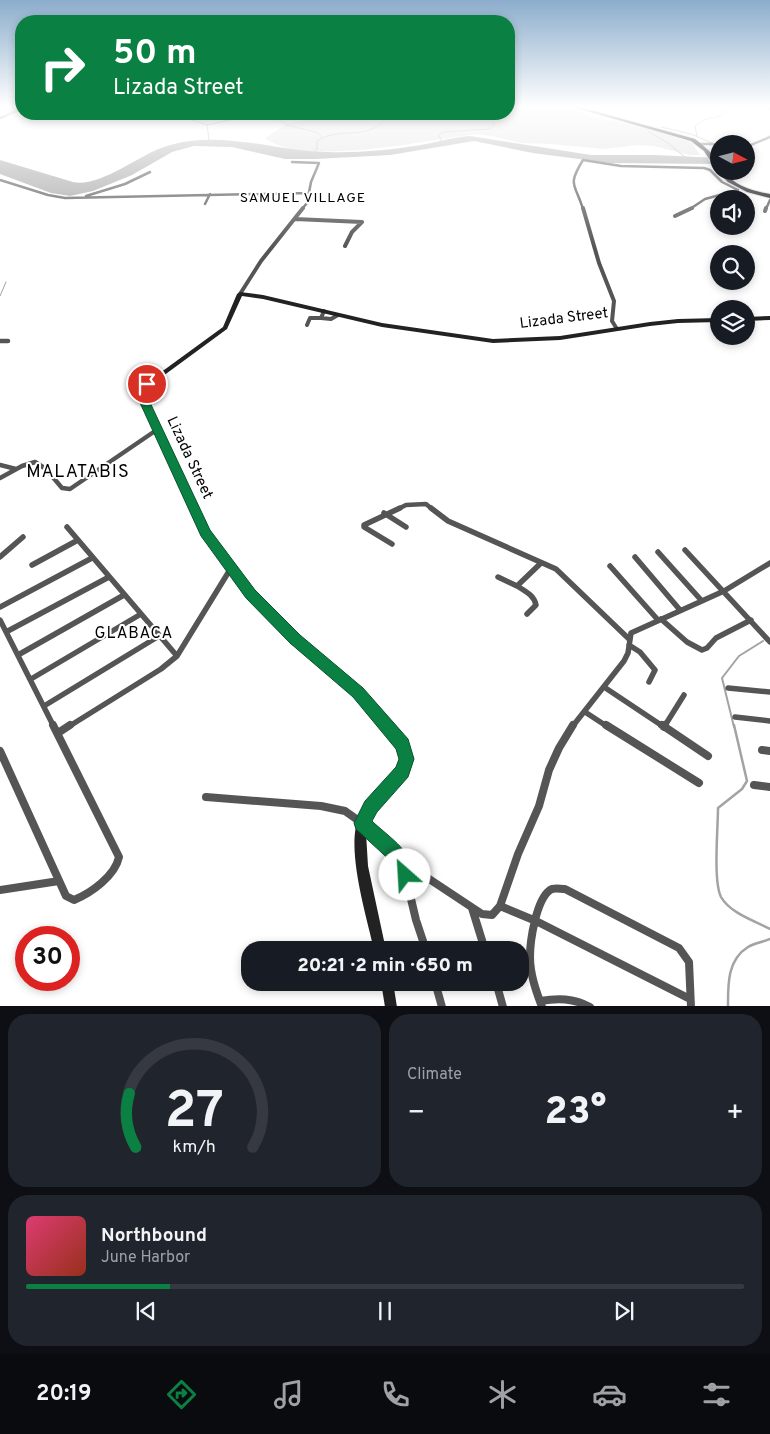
<!DOCTYPE html>
<meta charset="utf-8">
<style>
:root{--surface:#171b24;--page:#20242c;--text:#f1f3f6;--muted:#9ea1a6;--line:#363941;--accent:#0b8043}
body{margin:0;font-family:Overpass,sans-serif;background:var(--page);color:var(--text);height:100vh;display:flex;flex-direction:column;font-size:19px;white-space:nowrap}
*{box-sizing:border-box;margin:0}
p{font-size:16px;color:var(--muted)}
.icon{flex:none;width:28px;height:28px;fill:none;stroke:currentColor;stroke-width:2;stroke-linecap:round;stroke-linejoin:round}
.map{position:relative;height:1006px;overflow:hidden}
.details{display:flex;flex-direction:column;gap:8px;padding:8px;background:#0d0f14;flex:1}
.details>*{flex:none}
.top-card{position:absolute;left:15px;top:15px;width:500px;height:105px;border-radius:20px;box-shadow:0 2px 8px #0003;background:#0b8043;color:#fff;overflow:hidden}
.needle{width:32px;rotate:97deg}
.fabs{position:absolute;left:710px;top:135px;display:grid;gap:10px}
.fabs a{display:grid;place-items:center;width:45px;height:45px;border-radius:50%;background:var(--surface);box-shadow:0 2px 8px #0003;font-size:25px}
.speed{position:absolute;left:15px;top:926px;display:flex;gap:10px;font-size:25px;font-weight:700;text-align:center}
.speed>*{display:grid;place-content:center;width:65px;height:65px;border-radius:50%;background:var(--surface);box-shadow:0 2px 8px #0003;line-height:1}
.speed .limit{border:8px solid #d22;background:#fff;color:#111}
.pin{position:absolute;display:grid;place-items:center;width:42px;height:42px;color:#fff;margin:-21px;border:2px solid #fff;border-radius:50%;box-shadow:0 1px 5px #0007}
.me{position:absolute;width:55px;margin:-28px;rotate:334deg;stroke-linejoin:round;filter:drop-shadow(0 0 4px #0008)}
.turn{display:flex;align-items:center;gap:18px;height:105px;padding:0 15px;font-size:22px}
.turn .icon{width:65px;height:65px;stroke-width:2.5}
.turn b{display:block;font-size:35px;line-height:42px}
.big{font-size:38px;font-weight:800;line-height:1.1}
.details .card{flex:1;display:flex;flex-direction:column;justify-content:center;gap:8px;min-width:0;padding:0 18px;border-radius:20px;background:var(--page)}
.details .dial{align-items:center;gap:0}
.dial svg{height:130px;overflow:visible;fill:none;stroke:var(--line);stroke-width:7;stroke-linecap:round;text-anchor:middle}
.dial text{fill:var(--text);stroke:none}
.song{display:flex;align-items:center;gap:15px}
.cover{width:60px;height:60px;border-radius:8px;background:linear-gradient(135deg,hsl(340 70% 55%),hsl(10 70% 35%))}
.played{height:5px;border-radius:2px;background:linear-gradient(90deg,var(--accent) 20%,var(--line) 20%)}
.keys{display:flex;justify-content:space-around;direction:ltr}
.heat{display:flex;justify-content:space-between;align-items:center;font-size:28px;direction:ltr}
.details .tiles{flex:1;display:grid;gap:8px;grid-template-columns:1fr 1fr}
.card:last-child{grid-column:span 2}
.trip{position:absolute;left:241px;top:941px;width:288px;height:50px;border-radius:20px;background:var(--surface);box-shadow:0 2px 8px #0003;font-weight:800;line-height:50px;text-align:center}
.tab-bar{display:flex;height:80px;justify-content:space-around;align-items:center;background:#090b0e;color:var(--muted)}
.tab-bar .icon{width:35px;height:35px}
.tab-bar .current{color:var(--accent)}
.tab-bar b{font-size:22px;color:var(--text)}
.map>svg:first-child{display:block}
.green{fill:#dcdcdc}
.water{fill:#a3a3a3}
.lines{fill:none;stroke-linecap:round;stroke-linejoin:round}
.stream-far2{stroke:#a3a3a3;stroke-width:1}
.stream-far1{stroke:#a3a3a3;stroke-width:2}
.stream{stroke:#a3a3a3;stroke-width:2.5}
.highway-casing{stroke:#dbdbdb;stroke-width:2}
.street-far4{stroke:#555;stroke-width:2.5}
.street-far3{stroke:#555;stroke-width:4}
.street-far2{stroke:#555;stroke-width:4.5}
.street-far1{stroke:#555;stroke-width:5.5}
.street{stroke:#555;stroke-width:8}
.secondary{fill:#222;fill-rule:evenodd}
.highway{fill:#000;fill-rule:evenodd}
.route{fill:#0b8043;stroke:#07532c}
.labels{text-anchor:middle;dominant-baseline:central;stroke-width:4;stroke-linejoin:round;paint-order:stroke}
.far-neighbourhood-label{font-size:14px;letter-spacing:1px;fill:#000;stroke:#fff}
.street-label{font-size:15px;fill:#000;stroke:#fff}
.neighbourhood-label{font-size:16px;letter-spacing:1px;fill:#000;stroke:#fff}
.quarter-label{font-size:18px;letter-spacing:1px;fill:#000;stroke:#fff}
</style>
<div class="map">
<svg width="770" height="1007" viewBox="0 0 770 1007">
<rect width="100%" height="100%" fill="#fff"/>
<!-- green -->
<path class="green" d="M509,107H553L560,109H573L594,117L646,128L686,140L692,143L700,155H690L654,146L638,145L604,149L551,144L521,143L492,136L478,134C430,139 303,168 265,138L289,123L332,115L329,114H509Z"/>
<!-- water -->
<path class="water" d="M470,136L591,155H655L719,158V164L610,163L533,153L474,141L390,155L315,159H285L232,147L194,146L172,152L132,175L110,184L93,191L70,196L51,193L0,174V160L73,182C98,188 137,157 161,148C170,145 180,142 190,141C236,135 280,151 327,152C359,153 390,150 421,145C438,142 454,137 470,136Z"/>
<g class="lines">
<!-- stream-far2 -->
<path class="stream-far2" d="M153,114L157,118L190,119L207,125L247,116L271,114L287,125L319,133L321,137
M207,125L209,140
M661,127L691,134L712,143
M649,132L668,143L686,158
M697,136L695,126L704,120L723,115L724,107
M442,142L439,136L442,132L490,129L494,125L493,118L503,114
M714,144L719,148
M314,153L317,149V141C338,127 364,140 383,122V114
M0,296L6,282"/>
<!-- stream-far1 -->
<path class="stream-far1" d="M734,727L722,678L739,656L763,641"/>
<!-- stream -->
<path class="stream" d="M734,725L747,781L742,789L718,808C718,828 713,881 721,897C730,913 755,921 770,929
M728,1007C728,985 727,960 748,947C755,943 763,942 770,939"/>
<defs>
<path id="highway" d="M573,107H579L695,139C705,147 719,157 719,171H723C735,186 752,191 770,194V198L747,192L728,182L717,171L704,151L691,141Z"/>
</defs>
<!-- highway casing -->
<use href="#highway" class="highway-casing"/>
<!-- street-far4 -->
<path class="street-far4" d="M765,107L770,109
M0,118L21,109
M701,144H719
M746,147L770,137
M292,162L319,163L311,182L307,203L302,209
M0,180L48,195L65,198L310,193
M86,196L125,184L150,172
M205,204L210,194
M583,209C575,183 567,186 583,160L621,166L704,168L710,170L722,182L738,190
M690,209L705,199L738,190
M766,209L770,200"/>
<!-- street-far3 -->
<path class="street-far3" d="M583,208L599,263L614,301L612,321L617,329
M765,211L766,208
M675,216L692,208
M295,219L362,222
M345,246L352,232L362,222
M240,294L261,261L303,208
M321,318L331,319L338,315
M307,325L310,318H321L324,311"/>
<!-- street-far2 -->
<path class="street-far2" d="M0,341H8
M0,465L16,469
M0,478L22,466L35,462L46,469L62,488L70,489L158,429
M398,509L406,505L426,504L432,509"/>
<!-- street-far1 -->
<path class="street-far1" d="M431,508L448,521L556,569L629,639
M384,513L406,527
M67,527L177,656
M392,544L364,527V525L400,508
M685,550L770,642
M658,552L701,600
M0,557L23,537
M635,557L680,610
M32,565L78,540
M610,566L658,620
M498,577L517,586L541,563
M517,586C525,591 534,595 536,605L527,614
M0,607L92,558
M661,619L687,642L702,650L707,648L716,638L751,620
M0,620L54,727
M6,632L109,577
M629,645L640,652L655,670L649,682
M18,655L124,595
M31,679L141,614
M604,687L664,727
M728,688L770,692
M44,706L159,636
M585,712L608,727
M735,717L770,721
M68,727L161,669L177,656L231,568
M572,727L624,661L628,653L631,633L724,591L770,563
M664,727L684,695"/>
<!-- street -->
<path class="street" d="M606,725L699,783
M662,725L708,756
M664,727L665,725
M58,733L70,725
M762,750L770,751
M0,751L66,896L74,900C91,893 115,876 119,857L53,725
M754,785L770,787
M206,797L321,806L345,811L362,823L402,861L482,914L492,915L500,906L518,854L539,806L549,770L559,748L573,725
M402,861L416,920L426,950
M0,890L59,881
M500,906L536,921L690,999
M472,908L485,950
M435,982L442,1007
M496,982L503,1007
M540,1001C558,998 573,998 590,1007
M542,1007C536,991 530,974 530,957C530,941 536,900 550,890C554,887 560,889 565,889L679,948L689,962L691,1007"/>
<!-- secondary -->
<path class="secondary" d="M240,292L263,295L382,323L493,339L560,336L650,322L678,319L719,318V322L678,323L650,326L560,340L493,343L382,327L263,299L242,296L227,329L144,390L147,399L208,530L253,591L298,636L361,689L406,741L410,755L407,769L403,779L396,788L372,815L368,822L366,833L368,866L386,950H374C367,917 345,848 359,817C368,798 392,783 398,765C401,759 399,753 398,747L355,695L292,642L247,597L202,534L141,399L138,389L223,327L237,294Z
M770,316V320L746,321V317Z
M381,982H393L397,1007H385Z"/>
<!-- highway -->
<use href="#highway" class="highway"/>
</g>
<!-- sky -->
<linearGradient id="sky" x2="0" y2="1"><stop stop-color="#8cadcc"/><stop offset="0.43" stop-color="#fff"/><stop offset="1" stop-color="#fff" stop-opacity="0"/></linearGradient>
<rect width="770" height="248" fill="url(#sky)"/>
<!-- route -->
<path class="route" d="M143,381H147L152,384L146,390V394L210,530L255,590L300,635L363,688L408,739L414,759L408,777L377,812L372,821C387,836 422,857 411,881L405,884L399,881L395,865L356,829L354,823L365,801L396,767L399,759L396,749L353,697L290,643L246,598L201,536L136,394V390Z"/>
<g class="labels">
<!-- far-neighbourhood labels -->
<g class="far-neighbourhood-label">
<text x="303" y="198">SAMUEL VILLAGE</text>
</g>
<!-- street labels -->
<g class="street-label">
<text transform="translate(564 319) rotate(-7)">Lizada Street</text>
<text transform="translate(189 458) rotate(65)">Lizada Street</text>
</g>
<!-- neighbourhood labels -->
<g class="neighbourhood-label">
<text x="134" y="634">GLABACA</text>
</g>
<!-- quarter labels -->
<g class="quarter-label">
<text x="78" y="472">MALATABIS</text>
</g>
</g>
</svg>
<div class="fabs">
<a><svg class="needle" viewBox="-14 -14 28 28"><path d="M0-13l5 13h-10z" fill="#e53935"/><path d="M0 13l5-13h-10z" fill="#9ea1a6"/></svg></a>
<a><svg class="icon" aria-label="sound" viewBox="0 0 24 24"><path d="M4 9h4l5-4v14l-5-4H4zM17 9q2 3 0 6"/></svg></a>
<a><svg class="icon" aria-label="search" viewBox="0 0 24 24"><circle cx="10" cy="10" r="6"/><path d="M15 15l6 6"/></svg></a>
<a><svg class="icon" aria-label="layers" viewBox="0 0 24 24"><path d="M12 4l9 5-9 5-9-5zM3 14l9 5 9-5"/></svg></a>
</div>
<div class="speed"><div class="limit">30</div></div>
<div class="pin" style="left:147px;top:384px;background:#d93025"><svg class="icon" aria-label="arrive" viewBox="0 0 24 24"><path d="M6 21V4h12l-3 4 3 4H6"/></svg></div>
<svg class="me" style="left:405px;top:875px" viewBox="-20 -20 40 40"><circle r="19" fill="#fff"/><path d="M0-13L10 11 0 6-10 11z" fill="#0b8043"/></svg>
<div class="trip">20:21 · 2 min · 650 m</div>
<div class="top-card">
<div class="turn"><svg class="icon" aria-label="right" viewBox="0 0 24 24"><path d="M7 20v-9h11M14 6l5 5-5 5"/></svg><div><b>50 m</b>Lizada Street</div></div>
</div>
</div>
<section class="details">
<div class="tiles">
<div class="card dial"><svg viewBox="0 0 100 80">
<path d="M14 69A42 42 0 1 1 86 69"/>
<path d="M14 69A42 42 0 0 1 10 36" stroke="#0b8043"/>
<text x="50" y="56" font-size="32" font-weight="700">27</text>
<text x="50" y="72" font-size="11">km/h</text>
</svg></div>
<div class="card"><p>Climate</p>
<div class="heat"><a>−</a><b class="big">23°</b><a>+</a></div>
</div>
<div class="card">
<div class="song"><i class="cover"></i><div><b>Northbound</b><p>June Harbor</p></div></div>
<div class="played"></div>
<div class="keys"><svg class="icon" aria-label="previous" viewBox="0 0 24 24"><path d="M18 5L8 12l10 7zM5 5v14"/></svg><svg class="icon" aria-label="pause" viewBox="0 0 24 24"><path d="M8 5v14M16 5v14"/></svg><svg class="icon" aria-label="next" viewBox="0 0 24 24"><path d="M6 5l10 7-10 7zM19 5v14"/></svg></div>
</div>
</div>
</section>
<nav class="tab-bar">
<b>20:19</b>
<svg class="icon current" aria-label="directions" viewBox="0 0 24 24"><path d="M12 3l9 9-9 9-9-9zM9 14v-3h6M13 9l2 2-2 2"/></svg>
<svg class="icon" aria-label="music" viewBox="0 0 24 24"><path d="M9 18V5l10-2v13"/><circle cx="6" cy="18" r="3"/><circle cx="16" cy="16" r="3"/></svg>
<svg class="icon" aria-label="phone" viewBox="0 0 24 24"><path d="M5 4h4l2 5-3 2q2 4 5 5l2-3 5 2v4C11 20 4 13 5 4z"/></svg>
<svg class="icon" aria-label="climate" viewBox="0 0 24 24"><path d="M12 3v18M4 7l16 10M4 17L20 7"/></svg>
<svg class="icon" aria-label="car" viewBox="0 0 24 24"><path d="M5 17H2v-5l4-1 3-4h7l3 4 3 1v5h-3M9 17h6M6 11h13"/><circle cx="7" cy="17" r="2"/><circle cx="17" cy="17" r="2"/></svg>
<svg class="icon" aria-label="filters" viewBox="0 0 24 24"><path d="M4 7h16M4 17h16"/><circle cx="9" cy="7" r="2"/><circle cx="15" cy="17" r="2"/></svg>
</nav>
